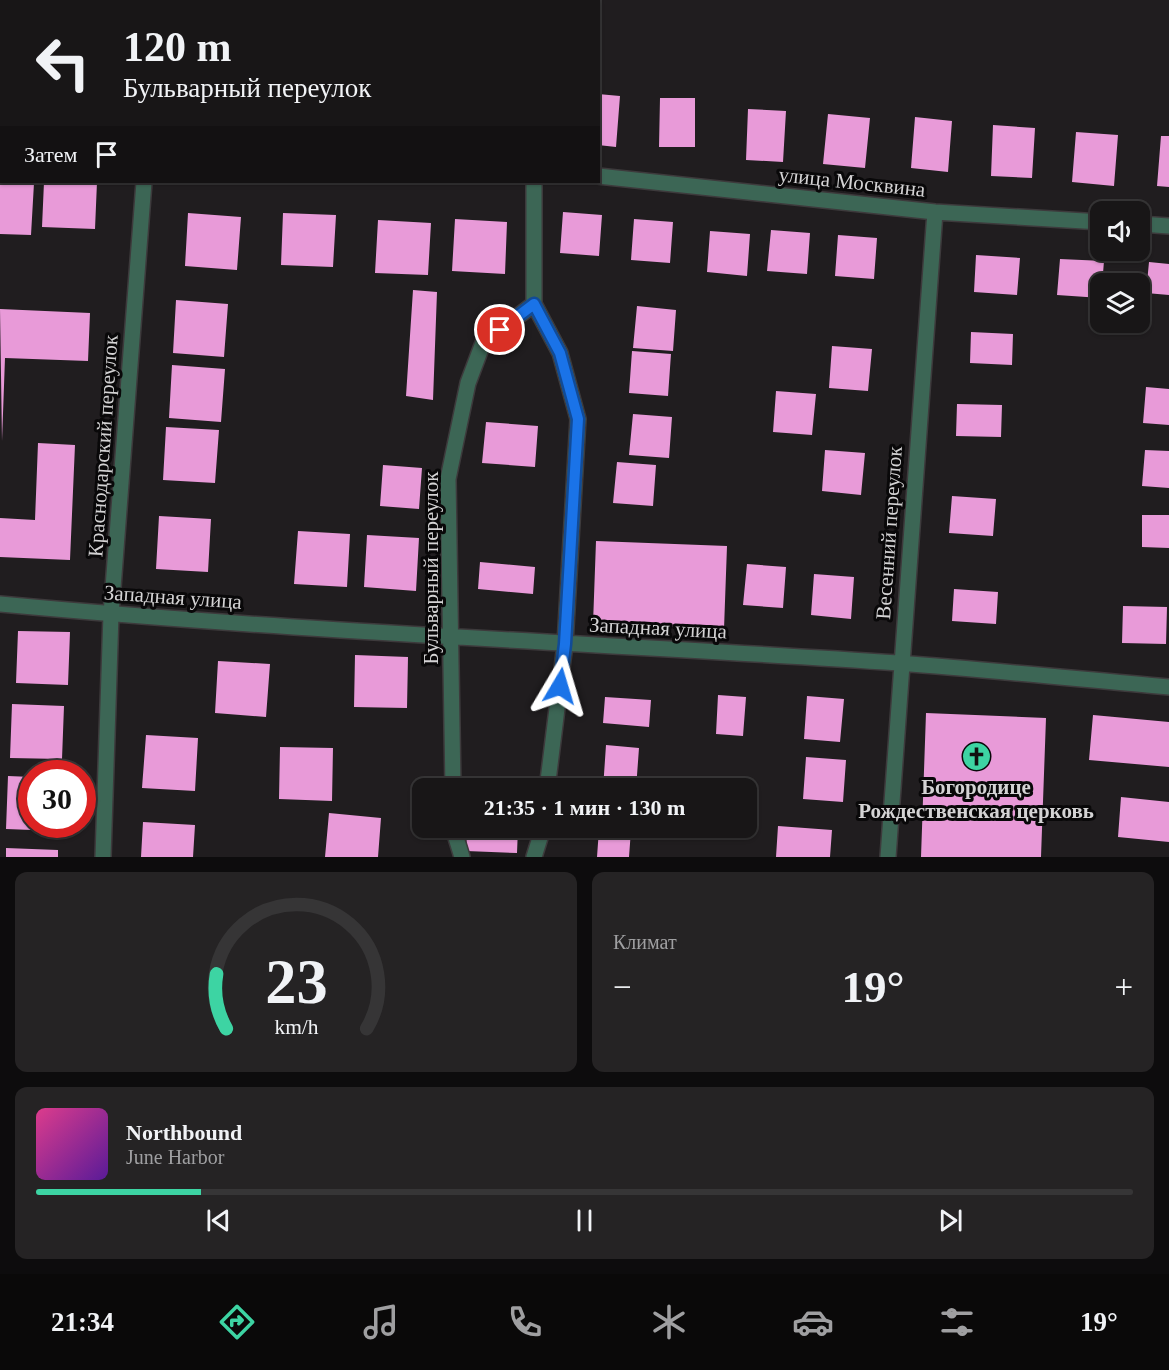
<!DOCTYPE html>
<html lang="ru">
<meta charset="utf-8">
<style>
:root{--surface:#181617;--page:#252324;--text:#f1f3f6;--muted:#9f9fa1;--line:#363536;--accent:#3dd4a3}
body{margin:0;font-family:Georgia,serif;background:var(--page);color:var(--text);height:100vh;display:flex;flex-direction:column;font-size:22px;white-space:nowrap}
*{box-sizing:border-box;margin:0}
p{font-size:20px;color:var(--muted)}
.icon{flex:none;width:33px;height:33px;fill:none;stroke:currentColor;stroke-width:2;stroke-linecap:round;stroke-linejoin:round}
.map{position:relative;height:857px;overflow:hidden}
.details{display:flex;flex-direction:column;gap:15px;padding:15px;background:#0d0c0d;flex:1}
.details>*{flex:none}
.top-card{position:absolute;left:0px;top:0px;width:600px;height:183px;box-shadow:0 2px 4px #0004,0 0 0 2px var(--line);background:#181617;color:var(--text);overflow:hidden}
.controls{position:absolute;left:1090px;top:201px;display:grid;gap:12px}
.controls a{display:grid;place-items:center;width:60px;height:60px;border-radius:12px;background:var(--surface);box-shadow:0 2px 4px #0004,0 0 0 2px var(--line);font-size:30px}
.speed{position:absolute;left:18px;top:760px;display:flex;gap:12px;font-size:30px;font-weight:700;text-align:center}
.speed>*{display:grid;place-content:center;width:78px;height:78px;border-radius:50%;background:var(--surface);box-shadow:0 2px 4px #0004,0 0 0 2px var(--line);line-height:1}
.speed .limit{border:9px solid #d22;background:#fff;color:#111}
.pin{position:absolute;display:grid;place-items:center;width:51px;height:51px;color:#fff;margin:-26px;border:3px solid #fff;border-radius:50%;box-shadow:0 2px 6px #0007}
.me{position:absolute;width:66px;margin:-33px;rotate:7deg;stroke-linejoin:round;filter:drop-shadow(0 0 4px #0008)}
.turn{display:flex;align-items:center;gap:21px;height:126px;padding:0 24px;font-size:27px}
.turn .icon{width:78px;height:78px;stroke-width:2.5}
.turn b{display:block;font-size:42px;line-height:51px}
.then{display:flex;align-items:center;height:57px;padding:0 24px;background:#0003;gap:12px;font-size:22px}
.big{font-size:45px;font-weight:600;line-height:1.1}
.details .card{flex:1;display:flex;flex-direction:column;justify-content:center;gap:9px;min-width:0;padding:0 21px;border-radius:12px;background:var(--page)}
.details .dial{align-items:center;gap:0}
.dial svg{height:156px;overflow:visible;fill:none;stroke:var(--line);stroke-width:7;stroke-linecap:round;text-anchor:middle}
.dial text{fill:var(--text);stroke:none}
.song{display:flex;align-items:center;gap:18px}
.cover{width:72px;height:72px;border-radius:9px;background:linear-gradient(135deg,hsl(330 70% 55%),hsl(270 70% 35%))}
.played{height:6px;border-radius:3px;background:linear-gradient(90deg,var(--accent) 15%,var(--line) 15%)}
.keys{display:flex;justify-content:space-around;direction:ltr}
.heat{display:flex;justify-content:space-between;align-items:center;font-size:33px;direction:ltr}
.details .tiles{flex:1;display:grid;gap:15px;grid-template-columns:1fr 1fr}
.card:last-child{grid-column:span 2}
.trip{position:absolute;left:412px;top:778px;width:345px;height:60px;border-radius:12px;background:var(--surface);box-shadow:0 2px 4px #0004,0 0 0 2px var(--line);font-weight:600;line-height:60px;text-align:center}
.dock{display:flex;height:96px;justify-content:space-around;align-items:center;background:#0a0909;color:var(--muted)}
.dock .icon{width:42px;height:42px}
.dock .on{color:var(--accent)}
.dock b{font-size:27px;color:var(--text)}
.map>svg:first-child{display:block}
.building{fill:#e89ad8}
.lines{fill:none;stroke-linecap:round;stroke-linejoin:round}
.minor-casing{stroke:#3d3a3c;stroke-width:18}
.minor{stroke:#3c6655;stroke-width:15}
.route-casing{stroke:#114b97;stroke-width:15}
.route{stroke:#1a73e8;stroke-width:10}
.labels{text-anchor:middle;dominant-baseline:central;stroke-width:6;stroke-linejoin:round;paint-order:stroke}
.street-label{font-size:21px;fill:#d4d3d4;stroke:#090809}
.poi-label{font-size:21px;font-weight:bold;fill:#d4d3d4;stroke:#090809}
</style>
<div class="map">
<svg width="1169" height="857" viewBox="0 0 1169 857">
<rect width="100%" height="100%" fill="#201d1f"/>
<!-- building -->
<path class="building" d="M598,94L620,96L616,147L598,145Z
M660,98H695V147H659Z
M748,109L786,111L783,162L746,160Z
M828,114L870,118L865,168L823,164Z
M915,117L952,121L948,172L911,168Z
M993,125L1035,128L1032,178L991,176Z
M1076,132L1118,135L1114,186L1072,182Z
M1161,136H1169V187L1157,186Z
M0,181L34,183L31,235L0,234Z
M44,182H97L95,229L42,227Z
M563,212L602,215L599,256L560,253Z
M188,213L241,217L237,270L185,266Z
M283,213L336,215L333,267L281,265Z
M455,219L507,222L505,274L452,271Z
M634,219L673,222L670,263L631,260Z
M378,220L431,223L428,275L375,273Z
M771,230L810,233L807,274L767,271Z
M710,231L750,234L747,276L707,272Z
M838,235L877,238L874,279L835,276Z
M976,255L1020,258L1017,295L974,292Z
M1060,259L1104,261L1101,298L1057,295Z
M1149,262L1169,264V295L1146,293Z
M413,290L437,292L433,400L406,396Z
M176,300L228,304L224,357L173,353Z
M637,306L676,310L673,351L633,348Z
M0,309L90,313L88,361L5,358L2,441Z
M971,332L1013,334L1012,365L970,363Z
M832,346L872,349L868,391L829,388Z
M632,351L671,354L668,396L629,393Z
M172,365L225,369L221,422L169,418Z
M1146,387L1169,389V425L1143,423Z
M776,391L816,394L812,435L773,432Z
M957,404L1002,405L1001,437L956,436Z
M633,414L672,417L669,458L629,455Z
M486,422L538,426L535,467L482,463Z
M166,427L219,430L215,483L163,480Z
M38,443L75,445L70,560L0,557V518L35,520Z
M825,450L865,453L861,495L822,491Z
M1145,450L1169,451V488L1142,486Z
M617,462L656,465L653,506L613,503Z
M383,465L422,468L419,509L380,506Z
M952,496L996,499L993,536L949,533Z
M1142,515H1169V548L1142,547Z
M159,516L211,519L208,572L156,569Z
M298,531L350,534L347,587L294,584Z
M367,535L419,538L416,591L364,587Z
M596,541L727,546L724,629L593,624Z
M480,562L535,567L533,594L478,589Z
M747,564L786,567L783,608L743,605Z
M814,574L854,577L851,619L811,615Z
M954,589L998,592L996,624L952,621Z
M1123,606L1167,607L1166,644L1122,643Z
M18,631L70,632L68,685L16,683Z
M355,655L408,657L407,708L354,707Z
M218,661L270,664L266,717L215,713Z
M718,695L746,697L743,736L716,734Z
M807,696L844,699L840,742L804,739Z
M605,697L651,700L649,727L603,723Z
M12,704L64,706L62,759L10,758Z
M926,713L1046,718L1041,857H921Z
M1093,715L1169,722V767L1089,760Z
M146,735L198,738L195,791L142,788Z
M606,745L639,748L636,789H603Z
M280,747L333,748L332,801L279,799Z
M806,757L846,760L843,802L803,799Z
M8,776L32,777V825H58V831L6,829Z
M1121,797L1169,802V842L1118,837Z
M329,813L381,818L378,857H325Z
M143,822L195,825L193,857H141Z
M778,826L832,830L830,857H776Z
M467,828H518L517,853L466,851Z
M599,829L631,830L629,857H597Z
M6,848L58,850V857H6Z"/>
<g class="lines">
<defs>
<path id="minor" d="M550,2V0
M0,142H2
M598,176L935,212L1101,222
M534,182V304L560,353L578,419L565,644L547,789
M1140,224L1169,226
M0,604C299,632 599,643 899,663C989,670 1079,679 1169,687
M453,789L448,479L468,383L483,343L534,304
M453,828L462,857
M103,857L111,614L144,182
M534,857L543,828
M888,857L935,212"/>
</defs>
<!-- minor casing -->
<use href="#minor" class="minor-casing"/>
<!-- minor -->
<use href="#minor" class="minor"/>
</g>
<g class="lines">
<defs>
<path id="route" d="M500,330L534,304L560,353L578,419L565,644L560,686"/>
</defs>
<!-- route casing -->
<use href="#route" class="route-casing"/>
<!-- route -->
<use href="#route" class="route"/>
</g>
<!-- icons -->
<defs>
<symbol id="church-disc" viewBox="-11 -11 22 22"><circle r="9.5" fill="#3dd4a3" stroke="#090809"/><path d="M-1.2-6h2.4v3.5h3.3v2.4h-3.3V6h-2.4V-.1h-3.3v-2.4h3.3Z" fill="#111"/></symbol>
</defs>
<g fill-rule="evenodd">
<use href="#church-disc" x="960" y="740" width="33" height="33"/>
</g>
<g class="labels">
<!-- street labels -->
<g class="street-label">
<text transform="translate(852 182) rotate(6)">улица Москвина</text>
<text transform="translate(103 446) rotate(-86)">Краснодарский переулок</text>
<text transform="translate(889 533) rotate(-86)">Весенний переулок</text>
<text transform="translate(431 568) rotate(-90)">Бульварный переулок</text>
<text transform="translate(173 597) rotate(4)">Западная улица</text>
<text transform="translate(658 628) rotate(3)">Западная улица</text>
</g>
<!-- poi labels -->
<g class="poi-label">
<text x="976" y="787">Богородице<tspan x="976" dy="24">Рождественская церковь</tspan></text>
</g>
</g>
</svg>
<div class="controls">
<a><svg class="icon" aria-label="sound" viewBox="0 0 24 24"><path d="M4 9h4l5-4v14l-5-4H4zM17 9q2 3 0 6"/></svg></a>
<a><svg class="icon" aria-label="layers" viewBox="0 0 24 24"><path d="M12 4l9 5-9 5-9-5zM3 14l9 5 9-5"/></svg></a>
</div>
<div class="speed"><div class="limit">30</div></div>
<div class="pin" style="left:500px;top:330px;background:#d93025"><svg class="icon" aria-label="arrive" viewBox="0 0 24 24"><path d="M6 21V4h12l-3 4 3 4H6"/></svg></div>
<svg class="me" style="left:560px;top:686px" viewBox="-20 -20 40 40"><path d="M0-17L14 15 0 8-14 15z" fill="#1a73e8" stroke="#fff" stroke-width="4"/></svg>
<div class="trip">21:35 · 1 мин · 130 m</div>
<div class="top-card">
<div class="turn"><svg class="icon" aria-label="left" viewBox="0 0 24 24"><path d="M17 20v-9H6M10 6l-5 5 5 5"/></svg><div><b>120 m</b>Бульварный переулок</div></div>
<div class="then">Затем<svg class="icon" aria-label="arrive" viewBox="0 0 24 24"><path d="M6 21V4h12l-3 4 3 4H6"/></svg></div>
</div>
</div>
<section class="details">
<div class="tiles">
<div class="card dial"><svg viewBox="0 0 100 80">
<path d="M14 69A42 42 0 1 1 86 69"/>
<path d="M14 69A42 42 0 0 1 9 41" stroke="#3dd4a3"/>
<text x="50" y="56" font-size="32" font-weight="700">23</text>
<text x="50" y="72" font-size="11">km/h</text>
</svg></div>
<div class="card"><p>Климат</p>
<div class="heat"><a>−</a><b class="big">19°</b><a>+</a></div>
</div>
<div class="card">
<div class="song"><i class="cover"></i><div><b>Northbound</b><p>June Harbor</p></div></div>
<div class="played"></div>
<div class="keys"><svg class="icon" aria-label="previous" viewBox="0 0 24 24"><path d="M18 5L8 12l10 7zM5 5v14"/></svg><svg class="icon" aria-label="pause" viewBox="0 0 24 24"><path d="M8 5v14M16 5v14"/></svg><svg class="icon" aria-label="next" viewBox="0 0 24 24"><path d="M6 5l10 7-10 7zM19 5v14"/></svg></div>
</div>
</div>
</section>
<nav class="dock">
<b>21:34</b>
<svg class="icon on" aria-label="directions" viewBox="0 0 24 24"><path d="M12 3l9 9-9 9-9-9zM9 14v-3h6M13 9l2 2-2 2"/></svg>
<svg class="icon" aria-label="music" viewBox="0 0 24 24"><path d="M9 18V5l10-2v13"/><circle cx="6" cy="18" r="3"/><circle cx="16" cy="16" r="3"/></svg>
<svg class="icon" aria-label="phone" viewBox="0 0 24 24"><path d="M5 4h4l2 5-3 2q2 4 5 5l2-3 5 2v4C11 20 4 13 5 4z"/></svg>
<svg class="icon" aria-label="climate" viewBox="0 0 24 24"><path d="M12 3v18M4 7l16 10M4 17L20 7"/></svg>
<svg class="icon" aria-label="car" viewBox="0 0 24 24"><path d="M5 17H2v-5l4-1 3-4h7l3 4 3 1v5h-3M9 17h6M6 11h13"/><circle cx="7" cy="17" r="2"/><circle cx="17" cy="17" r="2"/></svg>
<svg class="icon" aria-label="filters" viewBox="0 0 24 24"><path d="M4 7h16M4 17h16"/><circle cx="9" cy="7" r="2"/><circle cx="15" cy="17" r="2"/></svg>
<b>19°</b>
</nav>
